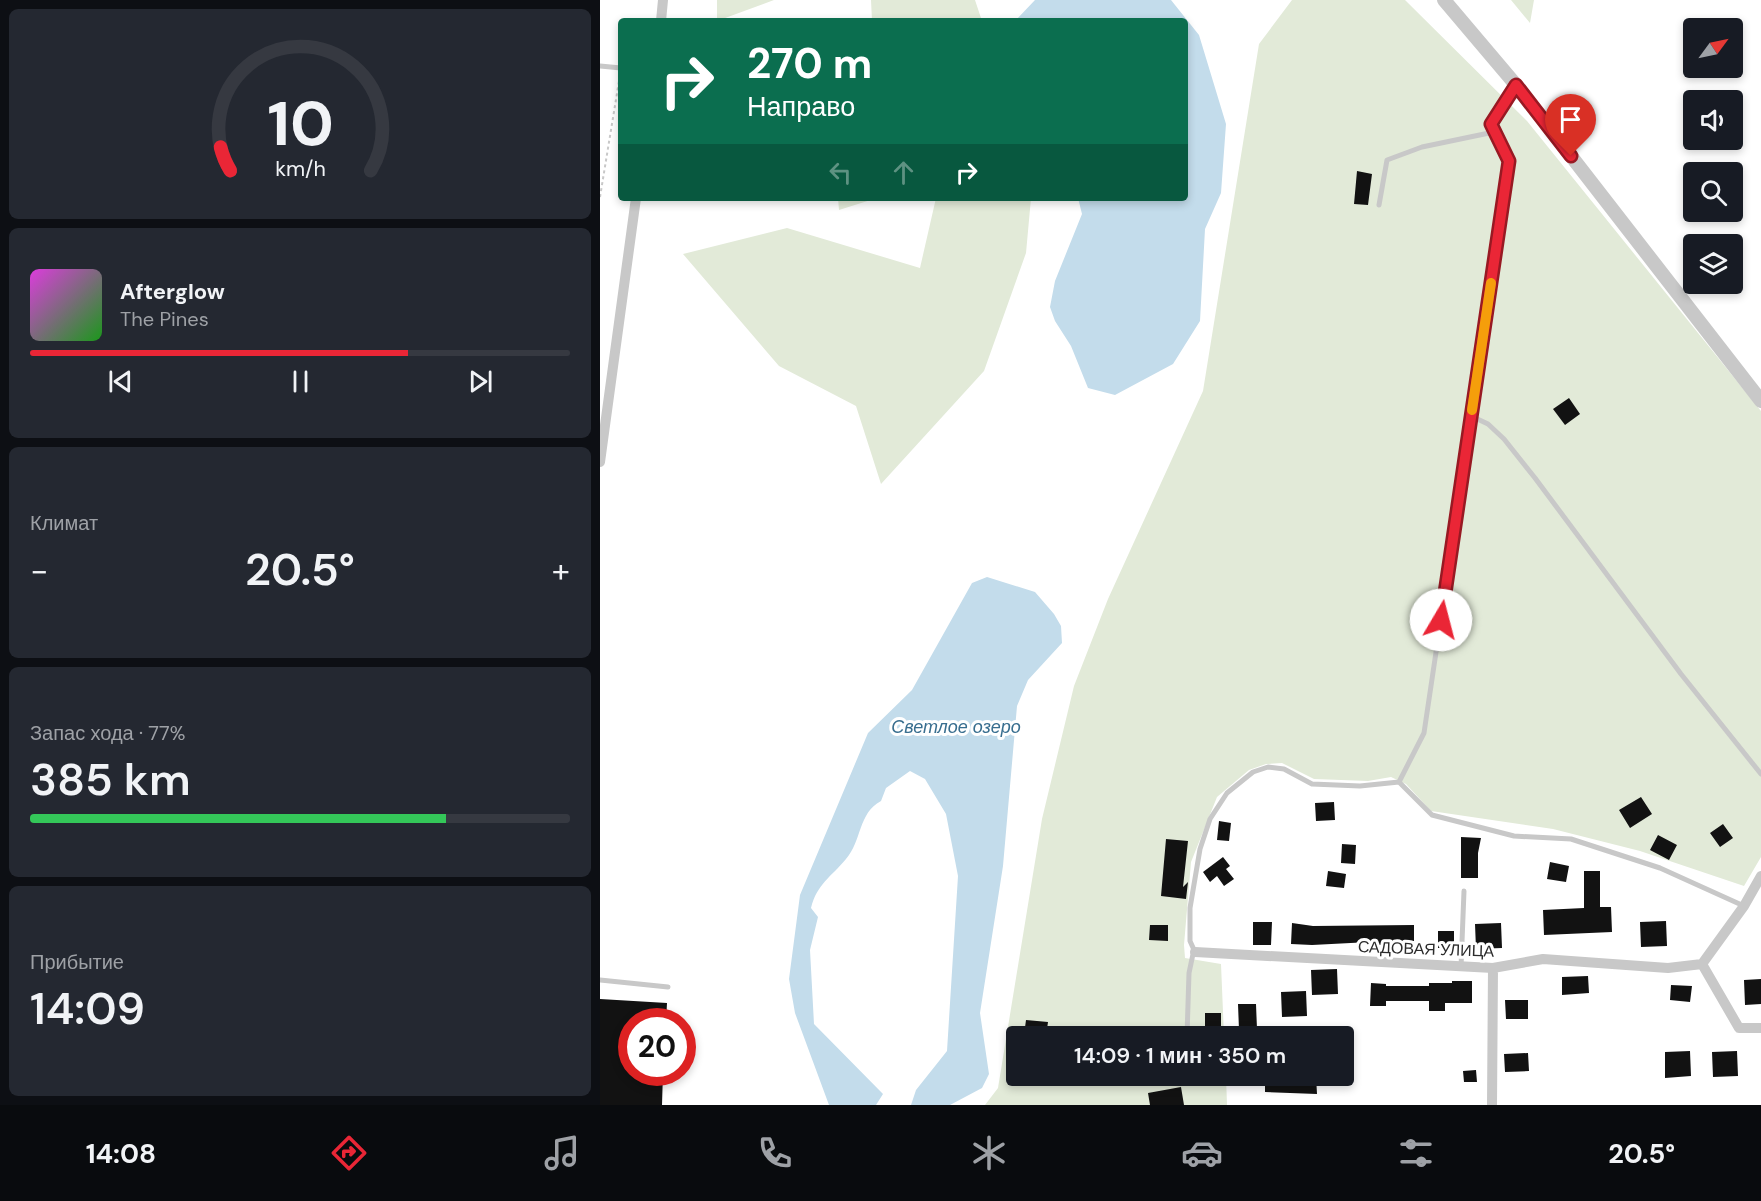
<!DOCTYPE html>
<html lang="ru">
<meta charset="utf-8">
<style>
:root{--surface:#171b24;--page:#242831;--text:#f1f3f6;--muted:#9ea1a6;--line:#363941;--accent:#ea2636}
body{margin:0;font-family:"DM Sans",sans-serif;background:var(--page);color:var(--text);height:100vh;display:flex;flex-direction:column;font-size:22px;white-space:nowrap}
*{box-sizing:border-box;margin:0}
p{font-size:20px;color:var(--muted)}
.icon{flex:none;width:33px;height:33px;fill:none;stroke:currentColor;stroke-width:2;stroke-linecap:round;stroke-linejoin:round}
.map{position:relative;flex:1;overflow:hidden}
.side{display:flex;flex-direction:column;gap:9px;padding:9px;background:#0d0f14;width:600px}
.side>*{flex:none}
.top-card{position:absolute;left:18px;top:18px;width:570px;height:183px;border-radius:6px;box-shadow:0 3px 9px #0003;background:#0b6e4f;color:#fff;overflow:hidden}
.needle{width:39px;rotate:57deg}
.fabs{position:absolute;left:1083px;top:18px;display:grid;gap:12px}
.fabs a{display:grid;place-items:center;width:60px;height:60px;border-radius:6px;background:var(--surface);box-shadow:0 3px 9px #0003;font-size:30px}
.speed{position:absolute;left:18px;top:1008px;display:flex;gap:12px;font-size:30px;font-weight:700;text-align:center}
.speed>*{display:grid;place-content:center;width:78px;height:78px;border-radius:50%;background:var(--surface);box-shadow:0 3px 9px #0003;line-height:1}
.speed .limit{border:9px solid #d22;background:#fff;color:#111}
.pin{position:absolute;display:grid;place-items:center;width:51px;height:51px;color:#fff;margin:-62px -26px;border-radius:50% 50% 50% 0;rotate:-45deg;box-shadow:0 0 6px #0007}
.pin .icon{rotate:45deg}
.me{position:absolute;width:66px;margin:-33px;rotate:8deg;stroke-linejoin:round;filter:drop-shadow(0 0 4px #0008)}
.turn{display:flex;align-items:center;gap:21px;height:126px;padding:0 30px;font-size:27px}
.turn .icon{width:78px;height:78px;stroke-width:2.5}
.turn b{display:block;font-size:42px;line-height:51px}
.lanes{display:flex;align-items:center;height:57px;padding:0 30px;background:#0003;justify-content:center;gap:30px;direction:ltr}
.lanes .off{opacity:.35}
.big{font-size:45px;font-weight:600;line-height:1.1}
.side .tile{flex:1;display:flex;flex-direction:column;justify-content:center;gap:9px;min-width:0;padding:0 21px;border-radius:9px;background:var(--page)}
.side .dial{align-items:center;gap:0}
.dial svg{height:156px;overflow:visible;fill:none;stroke:var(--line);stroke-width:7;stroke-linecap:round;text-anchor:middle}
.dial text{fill:var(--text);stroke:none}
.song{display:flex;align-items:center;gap:18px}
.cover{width:72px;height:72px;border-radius:9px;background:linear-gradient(135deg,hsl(300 70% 55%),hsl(120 70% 35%))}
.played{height:6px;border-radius:3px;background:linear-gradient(90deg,var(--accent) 70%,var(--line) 70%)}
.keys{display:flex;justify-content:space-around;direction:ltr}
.heat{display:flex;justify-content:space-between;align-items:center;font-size:33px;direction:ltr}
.charge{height:9px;border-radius:4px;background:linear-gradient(90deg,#34c759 77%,var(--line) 0)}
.trip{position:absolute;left:406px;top:1026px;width:348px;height:60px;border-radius:6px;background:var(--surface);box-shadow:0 3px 9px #0003;font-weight:600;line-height:60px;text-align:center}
.dock{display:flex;height:96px;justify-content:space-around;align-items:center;background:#090b0e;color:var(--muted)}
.dock .icon{width:42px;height:42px}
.dock .active{color:var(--accent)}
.dock b{font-size:27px;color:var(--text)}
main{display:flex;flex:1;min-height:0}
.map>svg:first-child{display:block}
.green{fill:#e2ead8}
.water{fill:#c3dceb}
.building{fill:#121212}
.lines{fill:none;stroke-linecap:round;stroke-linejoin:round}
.path{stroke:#c8c8c8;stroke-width:2;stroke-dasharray:3 3;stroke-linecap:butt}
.service{stroke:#c8c8c8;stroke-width:5}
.minor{stroke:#c8c8c8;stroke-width:10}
.tertiary{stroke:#c8c8c8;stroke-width:14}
.route-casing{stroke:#981923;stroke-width:15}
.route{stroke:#ea2636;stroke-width:10}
.slow{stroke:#f59e0b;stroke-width:10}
.labels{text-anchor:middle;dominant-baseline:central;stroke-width:6;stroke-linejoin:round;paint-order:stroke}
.street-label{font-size:16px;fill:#2b2b2b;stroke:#fff}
.water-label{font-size:18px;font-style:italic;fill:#386e8f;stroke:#fff}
</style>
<main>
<section class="side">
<div class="tile dial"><svg viewBox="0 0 100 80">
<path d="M14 69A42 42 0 1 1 86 69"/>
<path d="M14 69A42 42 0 0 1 9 57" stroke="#ea2636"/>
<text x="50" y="56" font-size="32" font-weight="700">10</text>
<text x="50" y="72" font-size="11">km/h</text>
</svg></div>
<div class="tile">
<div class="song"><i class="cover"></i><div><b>Afterglow</b><p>The Pines</p></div></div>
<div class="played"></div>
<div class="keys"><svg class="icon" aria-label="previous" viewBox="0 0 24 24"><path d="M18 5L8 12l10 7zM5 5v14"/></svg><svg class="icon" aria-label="pause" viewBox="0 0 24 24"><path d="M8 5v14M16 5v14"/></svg><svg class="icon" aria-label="next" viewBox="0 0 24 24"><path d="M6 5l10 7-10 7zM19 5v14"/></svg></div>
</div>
<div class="tile"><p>Климат</p>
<div class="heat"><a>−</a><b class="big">20.5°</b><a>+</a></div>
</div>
<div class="tile"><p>Запас хода · 77%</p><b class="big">385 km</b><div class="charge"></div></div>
<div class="tile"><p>Прибытие</p><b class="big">14:09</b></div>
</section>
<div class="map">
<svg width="1161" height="1105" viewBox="0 0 1161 1105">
<rect width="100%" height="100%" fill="#fff"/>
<!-- green -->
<path class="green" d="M117,0H174L117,21Z
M271,0H375L382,21H272Z
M692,0H805L927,121L1161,411V857L1144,886L1040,851L953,829L831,811L806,784L791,777L768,781L714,779L682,763L666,764L649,770L617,797L591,862L584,945L585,958L621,964L624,1036H417V1076H626L627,1105H385L398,1088L442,819L474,686L508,599L603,391L659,44Z
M911,0H934L930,23Z
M238,198H277L239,210Z
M336,198H431L426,253L384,371L281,484L256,406L179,366L83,254L187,228L320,268Z"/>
<!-- water -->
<path class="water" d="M435,0H571L599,35L626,124L621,193L605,229L600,321L573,364L515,395L488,388L471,346L455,321L450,307L455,281L482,214L478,198H585V21H415Z
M387,577L435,592L454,614L461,626L462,643L428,680L417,706L403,866L380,1013L389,1074L382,1088L350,1105H311L316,1090L347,1051L358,876L346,814L325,779L310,771L286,788L281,801C258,813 262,841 246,859C231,877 217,884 211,908L218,917L210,950L214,1024L283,1094L276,1105H229L195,1013L189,979L200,895L268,733L312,690L372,583Z"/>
<!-- building -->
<path class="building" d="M757,171L772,174L768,205L754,204Z
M969,398L980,414L965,425L953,409Z
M1041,797L1052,814L1030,828L1019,810Z
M734,802L735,820L716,821L715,803Z
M619,821L631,823L629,841L617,840Z
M1123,824L1133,838L1120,847L1110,833Z
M1058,835L1077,845L1069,860L1050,850Z
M861,837L881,838L878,853V878H861Z
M566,839L588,841L583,887L588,882L586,899L561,896Z
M742,844L756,845L755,864L741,863Z
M623,857L630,866L626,869L634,879L624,886L617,876L610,882L603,872Z
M950,862L969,866L966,882L947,879Z
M728,871L746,874L744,888L726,886Z
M984,871H1000V907H1011L1012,932L944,935L943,910L984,908Z
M1066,921L1067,946L1041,947L1040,922Z
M653,922H672L671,945H653Z
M692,923L713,926L814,925V941H790V945H769L770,942L712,945L691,944Z
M901,923L902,948L876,949L875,924Z
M550,925H568V941L549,940Z
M838,931H854V948H838Z
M737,969L738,994L712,995L711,970Z
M988,976L989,993L962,995V977Z
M1161,979V1004L1145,1005L1144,980Z
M852,981H872V1003H845V1011H829V1001H786V1006H770L771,983L786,984V986H829V983H852Z
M1071,985L1092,986L1090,1002L1070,1000Z
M706,991L707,1016L682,1017L681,992Z
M0,999L67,1003L66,1022H32V1072H63L62,1105H0Z
M905,1000H928V1019H906Z
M638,1004H656L657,1029L639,1030Z
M605,1013H621V1034H605Z
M426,1020L448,1022L446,1036L424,1035Z
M1090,1051L1091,1076L1065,1078V1052Z
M1137,1051L1138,1076L1113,1077L1112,1052Z
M928,1053L929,1071L905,1072L904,1054Z
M876,1070L877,1082H864L863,1071Z
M665,1076H716L717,1094L665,1092Z
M581,1087L584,1105H550L548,1093Z"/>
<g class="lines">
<!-- path -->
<path class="path" d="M0,197L20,75"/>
<!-- service -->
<path class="service" d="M0,66L21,68
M779,205L787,160L822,147L894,132
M871,416L888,424L904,439L935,478L1081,674L1161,774
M799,782L824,733L909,161L891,124L915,87
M861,967L864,891
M0,980L68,987
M587,1036L589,973L593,954L595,952L590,941V908L600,849L610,819L627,793L653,772L668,767L684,769L712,784L760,786L799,782L832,815L914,836L971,839L1060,868L1144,906"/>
<!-- minor -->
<path class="minor" d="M61,21L63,0
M0,462L36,198
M595,952L893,968L943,959L1068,968L1102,964L1139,1028H1161
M1102,964L1144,906L1161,876
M892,1105L893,968"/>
<!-- tertiary -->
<path class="tertiary" d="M844,0L916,85L1161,401"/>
</g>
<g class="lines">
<defs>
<path id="route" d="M841,620L909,161L891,124L916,85L971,156"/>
</defs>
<!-- route casing -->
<use href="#route" class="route-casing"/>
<!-- route -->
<use href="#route" class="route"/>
<!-- slow -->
<path class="slow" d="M872,410L891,283"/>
</g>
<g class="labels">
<!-- street labels -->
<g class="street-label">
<text transform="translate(826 949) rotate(2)">САДОВАЯ УЛИЦА</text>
</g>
<!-- water labels -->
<g class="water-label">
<text x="356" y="727">Светлое озеро</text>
</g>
</g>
</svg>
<div class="fabs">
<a><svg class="needle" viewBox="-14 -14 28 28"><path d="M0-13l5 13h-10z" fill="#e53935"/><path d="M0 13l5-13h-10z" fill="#9ea1a6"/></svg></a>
<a><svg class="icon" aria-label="sound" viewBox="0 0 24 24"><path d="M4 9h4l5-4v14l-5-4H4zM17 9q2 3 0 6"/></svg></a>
<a><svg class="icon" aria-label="search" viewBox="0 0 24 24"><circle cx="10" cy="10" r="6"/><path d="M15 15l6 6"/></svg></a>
<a><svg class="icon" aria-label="layers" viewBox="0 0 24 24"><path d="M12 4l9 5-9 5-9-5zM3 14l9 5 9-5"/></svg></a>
</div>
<div class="speed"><div class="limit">20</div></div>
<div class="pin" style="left:971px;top:156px;background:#d93025"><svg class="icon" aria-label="arrive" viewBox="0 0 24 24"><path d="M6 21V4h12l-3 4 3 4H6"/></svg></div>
<svg class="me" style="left:841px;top:620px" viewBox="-20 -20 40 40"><circle r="19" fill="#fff"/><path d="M0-13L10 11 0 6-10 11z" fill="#ea2636"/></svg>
<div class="trip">14:09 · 1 мин · 350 m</div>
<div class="top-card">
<div class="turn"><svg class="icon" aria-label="right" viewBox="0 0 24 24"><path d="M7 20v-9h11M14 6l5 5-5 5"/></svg><div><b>270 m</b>Направо</div></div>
<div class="lanes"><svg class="icon off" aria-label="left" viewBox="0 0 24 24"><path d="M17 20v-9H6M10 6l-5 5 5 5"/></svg><svg class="icon off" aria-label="ahead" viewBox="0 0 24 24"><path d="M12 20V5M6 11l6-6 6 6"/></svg><svg class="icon" aria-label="right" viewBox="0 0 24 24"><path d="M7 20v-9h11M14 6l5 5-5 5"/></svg></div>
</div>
</div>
</main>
<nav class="dock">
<b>14:08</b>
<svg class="icon active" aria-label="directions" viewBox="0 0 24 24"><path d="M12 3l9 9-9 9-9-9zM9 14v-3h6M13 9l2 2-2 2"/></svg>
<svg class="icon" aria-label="music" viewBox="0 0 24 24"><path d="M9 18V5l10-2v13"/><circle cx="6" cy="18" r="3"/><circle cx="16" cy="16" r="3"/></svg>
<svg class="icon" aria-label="phone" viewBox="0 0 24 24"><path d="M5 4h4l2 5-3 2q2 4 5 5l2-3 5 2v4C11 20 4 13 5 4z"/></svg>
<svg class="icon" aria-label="climate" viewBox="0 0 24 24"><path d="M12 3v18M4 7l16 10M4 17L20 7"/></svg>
<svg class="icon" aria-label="car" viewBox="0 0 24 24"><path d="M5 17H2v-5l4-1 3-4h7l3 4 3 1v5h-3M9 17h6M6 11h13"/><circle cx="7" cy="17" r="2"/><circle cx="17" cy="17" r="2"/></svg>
<svg class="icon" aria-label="filters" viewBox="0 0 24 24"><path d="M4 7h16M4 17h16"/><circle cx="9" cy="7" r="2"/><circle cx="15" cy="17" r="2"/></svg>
<b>20.5°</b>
</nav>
